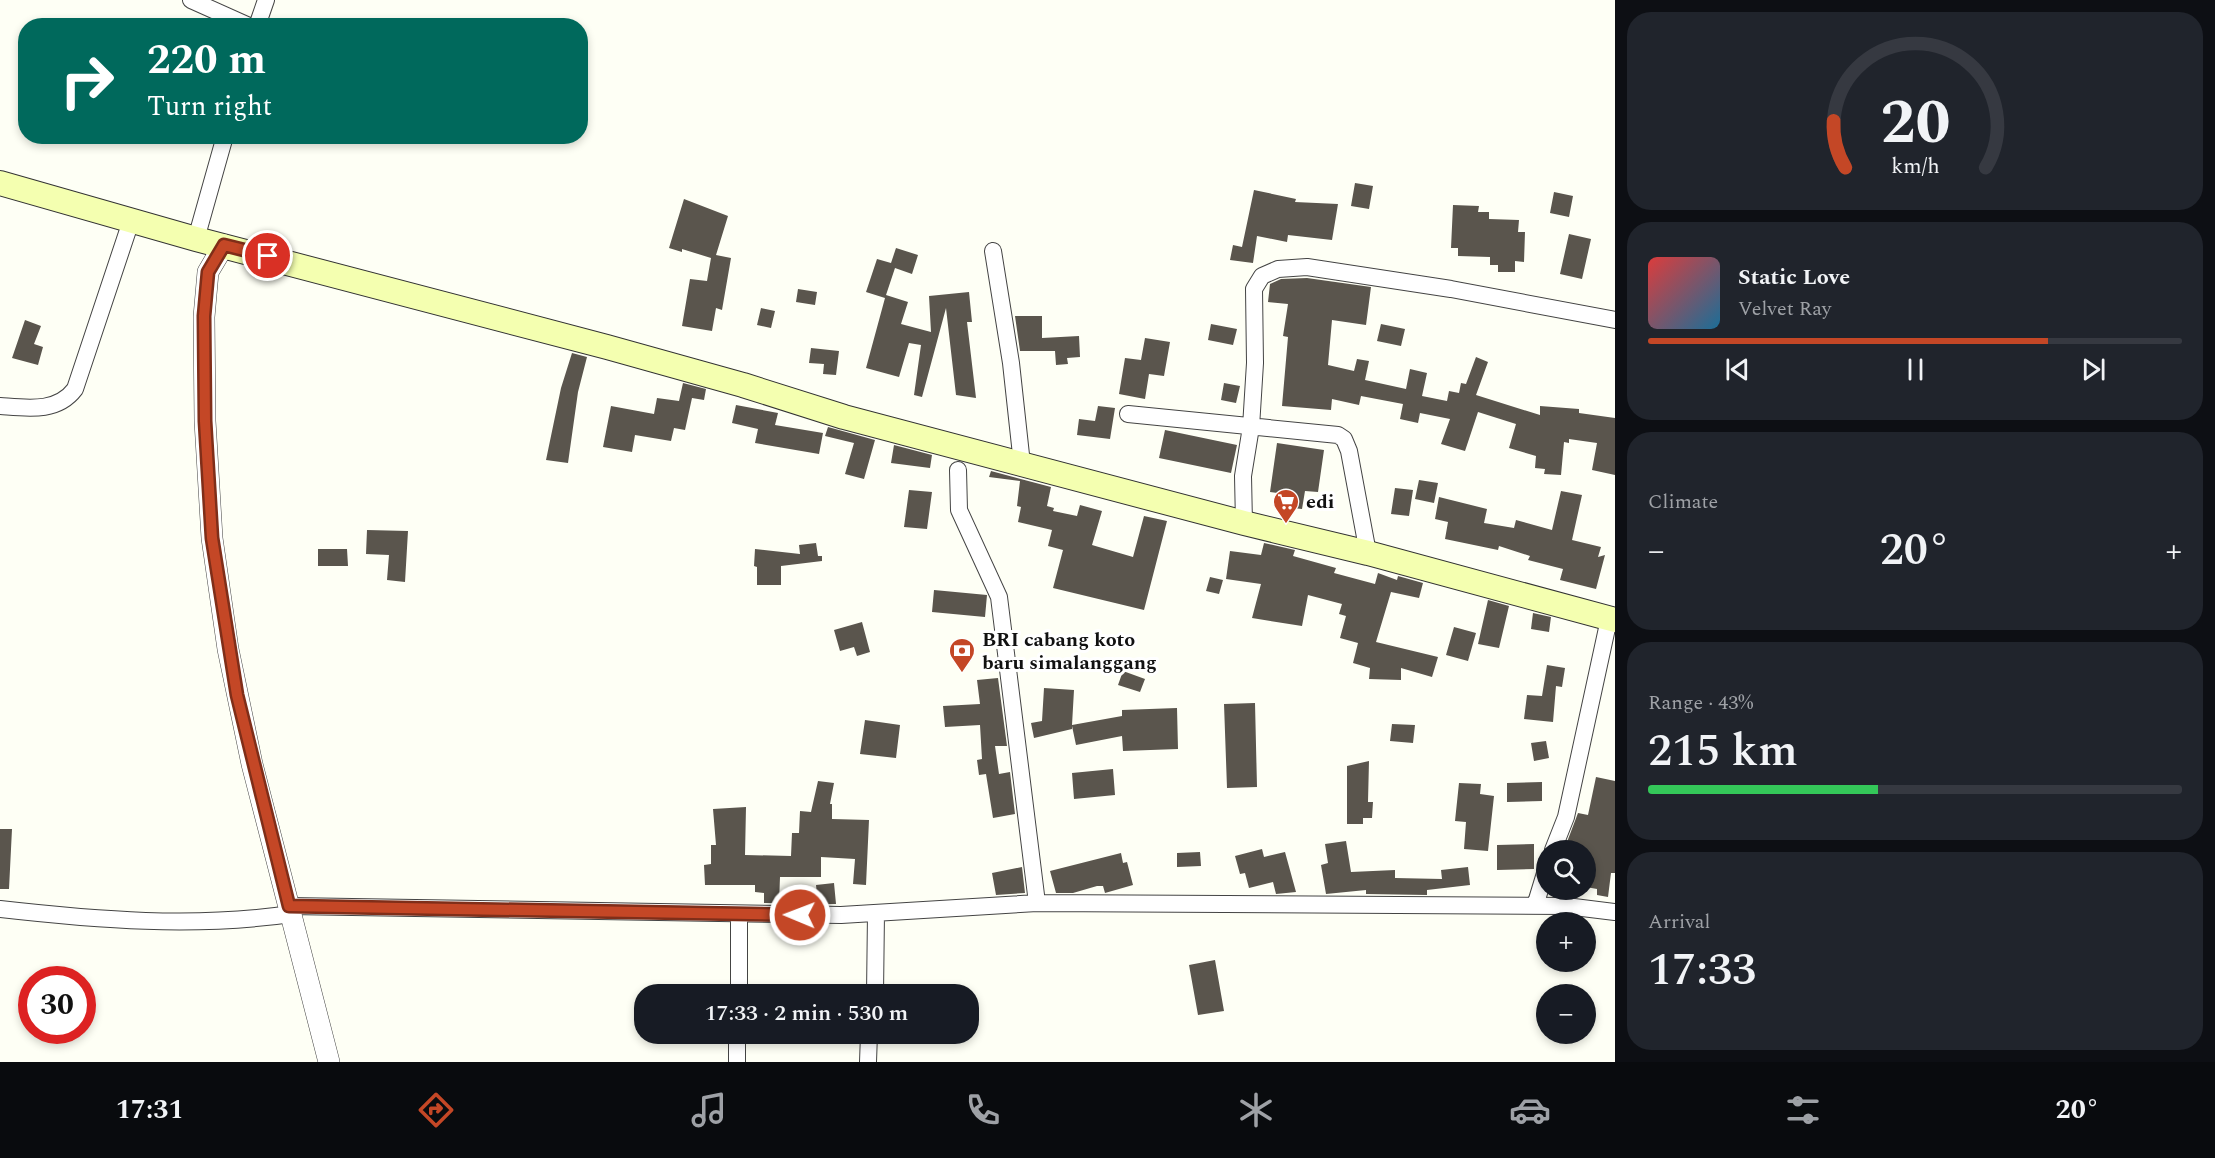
<!DOCTYPE html>
<meta charset="utf-8">
<style>
:root{--surface:#171b24;--page:#20242c;--text:#f1f3f6;--muted:#9ea1a6;--line:#363941;--accent:#c44726}
body{margin:0;font-family:Spectral,serif;background:var(--page);color:var(--text);height:100vh;display:flex;flex-direction:column;font-size:22px;white-space:nowrap}
*{box-sizing:border-box;margin:0}
p{font-size:20px;color:var(--muted)}
.icon{flex:none;width:33px;height:33px;fill:none;stroke:currentColor;stroke-width:2;stroke-linecap:round;stroke-linejoin:round}
.map{position:relative;flex:1;overflow:hidden}
.details{display:flex;flex-direction:column;gap:12px;padding:12px;background:#0d0f14;width:600px}
.details>*{flex:none}
.top-card{position:absolute;left:18px;top:18px;width:570px;height:126px;border-radius:24px;box-shadow:0 3px 9px #0003;background:#00695c;color:#fff;overflow:hidden}
.fabs{position:absolute;left:1536px;top:840px;display:grid;gap:12px}
.fabs a{display:grid;place-items:center;width:60px;height:60px;border-radius:50%;background:var(--surface);box-shadow:0 3px 9px #0003;font-size:30px}
.speed{position:absolute;left:18px;top:966px;display:flex;gap:12px;font-size:30px;font-weight:700;text-align:center}
.speed>*{display:grid;place-content:center;width:78px;height:78px;border-radius:50%;background:var(--surface);box-shadow:0 3px 9px #0003;line-height:1}
.speed .limit{border:9px solid #d22;background:#fff;color:#111}
.pin{position:absolute;display:grid;place-items:center;width:51px;height:51px;color:#fff;margin:-26px;border:3px solid #fff;border-radius:50%;box-shadow:0 2px 6px #0007}
.me{position:absolute;width:66px;margin:-33px;rotate:271deg;stroke-linejoin:round;filter:drop-shadow(0 0 4px #0008)}
.turn{display:flex;align-items:center;gap:21px;height:126px;padding:0 30px;font-size:27px}
.turn .icon{width:78px;height:78px;stroke-width:2.5}
.turn b{display:block;font-size:42px;line-height:51px}
.big{font-size:45px;font-weight:600;line-height:1.1}
.details .card{flex:1;display:flex;flex-direction:column;justify-content:center;gap:9px;min-width:0;padding:0 21px;border-radius:24px;background:var(--page)}
.details .dial{align-items:center;gap:0}
.dial svg{height:156px;overflow:visible;fill:none;stroke:var(--line);stroke-width:7;stroke-linecap:round;text-anchor:middle}
.dial text{fill:var(--text);stroke:none}
.song{display:flex;align-items:center;gap:18px}
.cover{width:72px;height:72px;border-radius:9px;background:linear-gradient(135deg,hsl(0 70% 55%),hsl(200 70% 35%))}
.played{height:6px;border-radius:3px;background:linear-gradient(90deg,var(--accent) 75%,var(--line) 75%)}
.keys{display:flex;justify-content:space-around;direction:ltr}
.heat{display:flex;justify-content:space-between;align-items:center;font-size:33px;direction:ltr}
.charge{height:9px;border-radius:4px;background:linear-gradient(90deg,#34c759 43%,var(--line) 0)}
.trip{position:absolute;left:634px;top:984px;width:345px;height:60px;border-radius:24px;background:var(--surface);box-shadow:0 3px 9px #0003;font-weight:600;line-height:60px;text-align:center}
.tabs{display:flex;height:96px;justify-content:space-around;align-items:center;background:#090b0e;color:var(--muted)}
.tabs .icon{width:42px;height:42px}
.tabs .on{color:var(--accent)}
.tabs b{font-size:27px;color:var(--text)}
main{display:flex;flex:1;min-height:0}
.map>svg:first-child{display:block}
.building{fill:#5a554d}
.lines{fill:none;stroke-linecap:round;stroke-linejoin:round}
.minor-casing{stroke:#444;stroke-width:18}
.tertiary-casing{stroke:#444;stroke-width:22}
.secondary-casing{stroke:#333;stroke-width:26}
.minor{stroke:#fff;stroke-width:16}
.tertiary{stroke:#fff;stroke-width:21}
.secondary{stroke:#f4ffb0;stroke-width:24}
.route-casing{stroke:#7f2e19;stroke-width:15}
.route{stroke:#c44726;stroke-width:10}
.labels{text-anchor:middle;dominant-baseline:central;stroke-width:6;stroke-linejoin:round;paint-order:stroke}
.poi-label{font-size:20px;font-weight:bold;fill:#111;stroke:#fff;text-anchor:start}
</style>
<main>
<div class="map">
<svg width="1615" height="1062" viewBox="0 0 1615 1062">
<rect width="100%" height="100%" fill="#fefff5"/>
<!-- building -->
<path class="building" d="M1355,183L1373,186L1369,209L1351,206Z
M1254,190L1296,199L1295,202L1338,204L1332,240L1288,235L1287,242L1257,236L1253,263L1230,260L1233,245L1242,247Z
M1554,192L1573,196L1569,217L1550,213Z
M684,199L728,216L716,255L731,258L722,310L716,308L712,331L682,326L690,279L707,281L711,258L682,249V252L669,248Z
M1453,205L1479,206L1478,212H1489V219L1519,220L1518,232H1525L1524,262L1515,261V272H1498V265H1490V257L1458,256V248H1451Z
M1569,234L1591,239L1582,279L1560,274Z
M896,248L918,255L912,274L895,268L886,295L908,302L901,324L931,332L929,296L969,292L972,322H967L976,398L956,395L946,308L922,397L914,395L921,345L909,343L899,377L866,368L885,298L866,292L877,259L891,263Z
M1307,278L1371,287L1366,325L1332,320L1328,365L1354,371L1357,359L1369,361L1365,380L1406,389L1410,369L1427,373L1422,396L1447,401L1449,391L1459,393L1461,383L1466,384L1476,357L1488,362L1476,395L1540,415V406L1579,409V413L1615,418V475L1592,470L1597,443L1569,439V443L1564,442L1561,475L1544,474L1545,469L1535,468L1536,456L1509,448L1516,424L1478,412L1465,451L1441,444L1450,419L1420,413L1418,423L1400,419L1403,404L1361,396L1359,405L1332,399L1331,410L1282,406L1288,337L1283,336L1288,304L1268,302L1270,284L1281,279Z
M798,289L817,292L815,305L796,302Z
M761,308L775,311L771,328L757,325Z
M1015,316H1042V338L1079,336L1080,357L1067,358L1068,364L1056,365L1055,351H1020Z
M25,320L41,326L34,344L43,347L38,365L12,358Z
M1211,324L1237,329L1233,345L1208,340Z
M1381,324L1405,329L1401,346L1377,341Z
M1145,338L1170,342L1164,376L1149,374L1145,399L1119,394L1125,358L1141,360Z
M811,348L839,351L836,375L823,374L824,364L809,363Z
M572,353L587,357L578,392L568,463L546,460L561,388Z
M683,383L706,389L704,400L692,398L685,430L674,428L671,441L635,435L632,452L603,447L611,406L654,414L657,398L679,401Z
M1224,383L1240,386L1236,403L1221,400Z
M736,405L778,413L775,425L823,433L819,454L755,443L758,429L732,423Z
M1098,406L1115,408L1110,439L1077,435L1079,419L1095,421Z
M828,427L875,440L864,479L845,474L854,443L825,436Z
M1165,430L1237,445L1231,473L1159,458Z
M1277,443L1324,450L1318,492L1305,491L1302,509L1283,507L1285,494L1270,492Z
M894,445L932,455L930,468L891,463Z
M991,471L1051,487L1047,506L1054,508L1053,511L1077,516L1080,505L1102,511L1092,545L1133,557L1144,516L1167,521L1144,610L1053,588L1063,550L1048,546L1052,530L1018,522L1021,507L1017,506L1020,481L989,477Z
M1419,480L1438,483L1434,503L1415,499Z
M1395,488L1413,490L1409,516L1391,514Z
M909,490L932,492L927,529L904,527Z
M1561,491L1582,495L1572,540L1601,547L1598,557L1605,555L1596,589L1560,580L1563,569L1528,560L1530,556L1499,546L1498,550L1445,539L1448,522L1435,519L1439,497L1487,509L1484,523L1514,528L1516,520L1552,530Z
M367,530L408,531L405,582L387,580L389,555L366,554Z
M816,543L818,556H822V561L781,566V585H757V567L754,566L755,549L800,554L799,545Z
M1264,543L1295,550L1293,556L1336,568L1334,573L1375,584L1378,573L1397,580L1398,576L1423,583L1419,598L1391,592L1376,642L1438,657L1432,677L1401,668V680L1369,679L1370,668L1353,663L1358,643L1340,638L1346,616L1339,614L1342,604L1308,595L1302,626L1252,618L1261,584L1226,579L1230,551L1261,555Z
M318,549H347L348,566H318Z
M1210,577L1223,580L1219,594L1206,591Z
M934,590L987,595L985,617L932,612Z
M1488,600L1509,606L1499,648L1478,644Z
M1533,613L1551,617L1549,632L1531,629Z
M862,622L870,652L857,656L854,647L840,651L834,630Z
M1454,627L1476,633L1468,661L1446,655Z
M1547,665L1565,668L1562,687L1556,686L1553,722L1524,719L1527,695L1542,696Z
M1123,671L1145,679L1140,692L1118,685Z
M998,678L1007,746H995L999,774L1010,772L1015,814L993,818L986,774L979,775L977,760L982,759L980,725L945,727L943,706L980,704L977,680Z
M1044,688L1074,690L1072,725L1122,716V710L1177,708L1178,749L1123,751L1122,736L1076,745L1072,726V729L1034,738L1031,723L1042,721Z
M1255,703L1257,787L1227,788L1224,704Z
M865,720L900,725L896,758L860,754Z
M1392,724L1415,725L1413,743L1390,741Z
M1546,741L1549,758L1534,761L1531,743Z
M1369,761L1368,802H1373L1372,818H1363V824H1347V766Z
M1113,769L1115,795L1074,799L1072,773Z
M1596,777L1615,781V873H1611L1608,897L1597,895V889L1586,887V850H1564L1578,813L1588,815Z
M818,781L834,783L830,804H832V819L869,820L866,885L853,884L855,859L821,857V877H780L779,903H764V893L755,892V885H705L704,865L711,864V845H716L713,809L746,807L745,855L791,856L792,833H799L800,811L811,812Z
M1542,782V801L1507,802V783Z
M1459,783L1481,784L1480,794L1494,796L1488,851L1464,849L1466,822L1455,821Z
M0,829H12L9,889H0Z
M1346,841L1351,872L1395,870V878L1442,879L1441,870L1468,867L1470,885L1427,890V895L1366,894V890L1326,894L1321,865L1328,863L1325,844Z
M1534,844V869L1497,870V845Z
M1262,849L1264,857L1285,852L1296,892L1276,894L1273,882L1249,888L1245,873L1240,874L1235,856Z
M1200,852L1201,866L1177,867V853Z
M1121,853L1123,863L1127,862L1133,885L1105,893L1103,886H1097L1073,893H1056L1050,871Z
M1022,867L1025,893L996,895L992,873Z
M834,883L836,904H818L816,885Z
M1215,960L1224,1011L1198,1015L1189,965Z"/>
<g class="lines">
<defs>
<path id="minor" d="M191,0L249,26
M257,26L266,0
M196,239L225,136
M993,251L1011,363L1022,464
M0,406C27,408 57,413 75,389L131,221
M1128,414L1338,435L1344,439L1349,451L1368,553
M958,470L959,510L999,597L1037,903
M1244,523L1243,476L1251,427L1255,363L1254,289L1262,276L1278,269L1307,267L1451,289L1615,320
M1553,850L1566,817L1609,619
M289,906L841,915L1037,903L1566,906L1615,912
M1535,906L1546,870
M0,909C97,920 194,928 291,914
M739,914V994
M875,994L876,913
M737,1062V1034
M868,1062L869,1034"/>
<path id="tertiary" d="M224,245L208,272L204,317L205,421L212,538L228,649L252,764L329,1062"/>
<path id="secondary" d="M0,183L196,239L607,347L743,385L844,417L1244,523L1368,553L1615,620"/>
</defs>
<!-- minor casing -->
<use href="#minor" class="minor-casing"/>
<!-- tertiary casing -->
<use href="#tertiary" class="tertiary-casing"/>
<!-- secondary casing -->
<use href="#secondary" class="secondary-casing"/>
<!-- minor -->
<use href="#minor" class="minor"/>
<!-- tertiary -->
<use href="#tertiary" class="tertiary"/>
<!-- secondary -->
<use href="#secondary" class="secondary"/>
</g>
<g class="lines">
<defs>
<path id="route" d="M268,256L224,245L208,272L204,316L205,421L212,538L237,695L289,906L800,915"/>
</defs>
<!-- route casing -->
<use href="#route" class="route-casing"/>
<!-- route -->
<use href="#route" class="route"/>
</g>
<!-- icons -->
<defs>
<symbol id="supermarket-pin" viewBox="-11 -11 22 30"><path d="M0 17L-7.5 6A9.5 9.5 0 1 1 7.5 6Z" fill="#c44726" stroke="#fff"/><path d="M-6-5.5h2.5l.6 2H6L4.5 2H-2.5L-4.4-4H-6ZM-1.5 3.2a1.3 1.3 0 1 0 .1 0ZM3 3.2a1.3 1.3 0 1 0 .1 0Z" fill="#fff"/></symbol>
<symbol id="bank-pin" viewBox="-11 -11 22 30"><path d="M0 17L-7.5 6A9.5 9.5 0 1 1 7.5 6Z" fill="#c44726" stroke="#fff"/><path d="M-6-4H6V4H-6ZM0-2.3a2.3 2.3 0 1 0 0 4.6a2.3 2.3 0 1 0 0-4.6Z" fill="#fff"/></symbol>
</defs>
<g fill-rule="evenodd">
<use href="#supermarket-pin" x="1271" y="487" width="30" height="40"/>
<use href="#bank-pin" x="947" y="636" width="30" height="40"/>
</g>
<g class="labels">
<!-- poi labels -->
<g class="poi-label">
<text x="1306" y="502">edi</text>
<text x="982" y="640">BRI cabang koto<tspan x="982" dy="23">baru simalanggang</tspan></text>
</g>
</g>
</svg>
<div class="fabs">
<a><svg class="icon" aria-label="search" viewBox="0 0 24 24"><circle cx="10" cy="10" r="6"/><path d="M15 15l6 6"/></svg></a>
<a>+</a>
<a>−</a>
</div>
<div class="speed"><div class="limit">30</div></div>
<div class="pin" style="left:268px;top:256px;background:#d93025"><svg class="icon" aria-label="arrive" viewBox="0 0 24 24"><path d="M6 21V4h12l-3 4 3 4H6"/></svg></div>
<svg class="me" style="left:800px;top:915px" viewBox="-20 -20 40 40"><circle r="17" fill="#c44726" stroke="#fff" stroke-width="3"/><path d="M0-11L8 9 0 5-8 9z" fill="#fff"/></svg>
<div class="trip">17:33 · 2 min · 530 m</div>
<div class="top-card">
<div class="turn"><svg class="icon" aria-label="right" viewBox="0 0 24 24"><path d="M7 20v-9h11M14 6l5 5-5 5"/></svg><div><b>220 m</b>Turn right</div></div>
</div>
</div>
<section class="details">
<div class="card dial"><svg viewBox="0 0 100 80">
<path d="M14 69A42 42 0 1 1 86 69"/>
<path d="M14 69A42 42 0 0 1 8 45" stroke="#c44726"/>
<text x="50" y="56" font-size="32" font-weight="700">20</text>
<text x="50" y="72" font-size="11">km/h</text>
</svg></div>
<div class="card">
<div class="song"><i class="cover"></i><div><b>Static Love</b><p>Velvet Ray</p></div></div>
<div class="played"></div>
<div class="keys"><svg class="icon" aria-label="previous" viewBox="0 0 24 24"><path d="M18 5L8 12l10 7zM5 5v14"/></svg><svg class="icon" aria-label="pause" viewBox="0 0 24 24"><path d="M8 5v14M16 5v14"/></svg><svg class="icon" aria-label="next" viewBox="0 0 24 24"><path d="M6 5l10 7-10 7zM19 5v14"/></svg></div>
</div>
<div class="card"><p>Climate</p>
<div class="heat"><a>−</a><b class="big">20°</b><a>+</a></div>
</div>
<div class="card"><p>Range · 43%</p><b class="big">215 km</b><div class="charge"></div></div>
<div class="card"><p>Arrival</p><b class="big">17:33</b></div>
</section>
</main>
<nav class="tabs">
<b>17:31</b>
<svg class="icon on" aria-label="directions" viewBox="0 0 24 24"><path d="M12 3l9 9-9 9-9-9zM9 14v-3h6M13 9l2 2-2 2"/></svg>
<svg class="icon" aria-label="music" viewBox="0 0 24 24"><path d="M9 18V5l10-2v13"/><circle cx="6" cy="18" r="3"/><circle cx="16" cy="16" r="3"/></svg>
<svg class="icon" aria-label="phone" viewBox="0 0 24 24"><path d="M5 4h4l2 5-3 2q2 4 5 5l2-3 5 2v4C11 20 4 13 5 4z"/></svg>
<svg class="icon" aria-label="climate" viewBox="0 0 24 24"><path d="M12 3v18M4 7l16 10M4 17L20 7"/></svg>
<svg class="icon" aria-label="car" viewBox="0 0 24 24"><path d="M5 17H2v-5l4-1 3-4h7l3 4 3 1v5h-3M9 17h6M6 11h13"/><circle cx="7" cy="17" r="2"/><circle cx="17" cy="17" r="2"/></svg>
<svg class="icon" aria-label="filters" viewBox="0 0 24 24"><path d="M4 7h16M4 17h16"/><circle cx="9" cy="7" r="2"/><circle cx="15" cy="17" r="2"/></svg>
<b>20°</b>
</nav>
